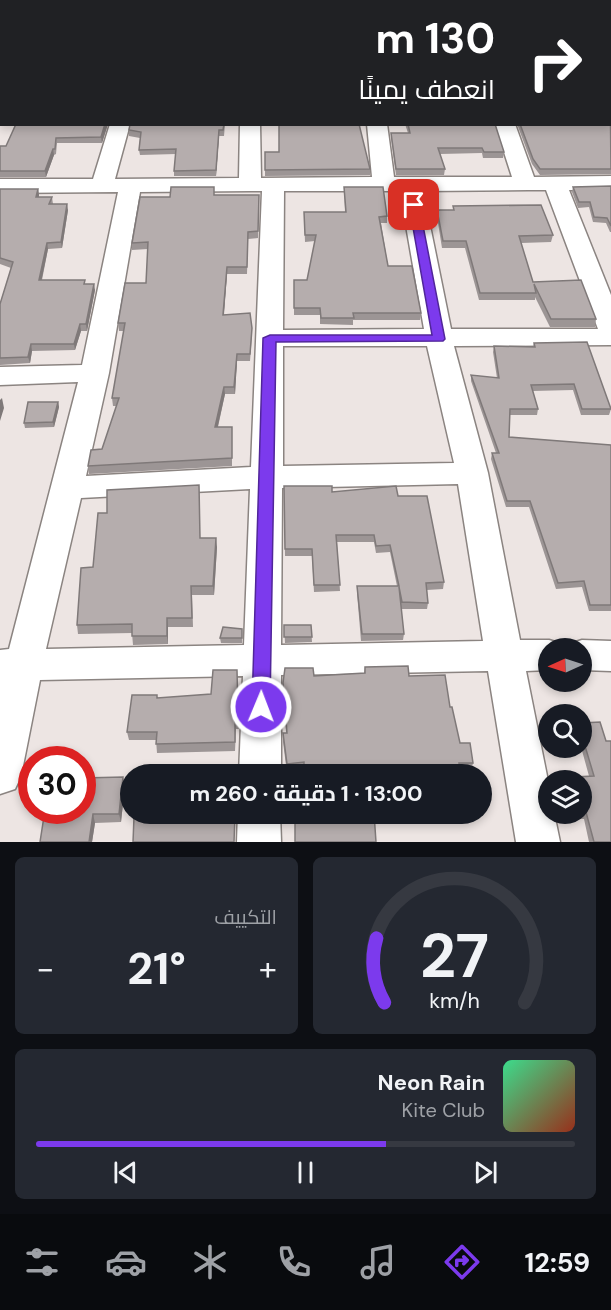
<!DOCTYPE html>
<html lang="ar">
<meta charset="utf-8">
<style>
:root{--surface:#171b24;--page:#242831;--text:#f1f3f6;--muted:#9ea1a6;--line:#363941;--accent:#7c3aed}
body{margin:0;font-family:"DM Sans",Cairo,sans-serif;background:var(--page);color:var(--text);direction:rtl;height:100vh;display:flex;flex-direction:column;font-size:22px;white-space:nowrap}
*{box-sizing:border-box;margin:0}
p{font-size:20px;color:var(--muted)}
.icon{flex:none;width:33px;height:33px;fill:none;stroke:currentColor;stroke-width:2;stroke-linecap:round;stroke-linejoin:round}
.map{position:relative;height:842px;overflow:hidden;direction:ltr}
.panel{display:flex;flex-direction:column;gap:15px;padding:15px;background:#0d0f14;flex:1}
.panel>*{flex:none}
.hud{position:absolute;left:0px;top:0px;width:612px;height:126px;box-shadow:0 3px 9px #0003;direction:rtl;background:#202124;color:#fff;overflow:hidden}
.needle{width:39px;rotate:267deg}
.buttons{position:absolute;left:538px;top:638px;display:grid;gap:12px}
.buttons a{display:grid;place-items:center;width:54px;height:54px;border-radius:50%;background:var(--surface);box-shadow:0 3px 9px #0003;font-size:30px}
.speed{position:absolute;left:18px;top:746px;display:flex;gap:12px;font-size:30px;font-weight:700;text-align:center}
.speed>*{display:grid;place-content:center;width:78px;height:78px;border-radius:50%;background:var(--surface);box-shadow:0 3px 9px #0003;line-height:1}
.speed .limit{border:9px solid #d22;background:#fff;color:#111}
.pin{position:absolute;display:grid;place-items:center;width:51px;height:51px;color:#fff;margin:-26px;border-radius:12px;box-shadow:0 3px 9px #0006}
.me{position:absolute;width:66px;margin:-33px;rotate:1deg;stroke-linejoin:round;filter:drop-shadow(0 0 4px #0008)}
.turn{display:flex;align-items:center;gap:21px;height:126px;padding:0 18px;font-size:27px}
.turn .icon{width:78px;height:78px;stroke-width:2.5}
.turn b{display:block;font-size:42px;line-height:51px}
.big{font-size:45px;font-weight:700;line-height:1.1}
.panel .card{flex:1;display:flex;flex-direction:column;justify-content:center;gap:9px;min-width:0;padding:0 21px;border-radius:9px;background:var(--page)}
.panel .dial{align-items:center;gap:0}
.dial svg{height:156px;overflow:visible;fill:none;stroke:var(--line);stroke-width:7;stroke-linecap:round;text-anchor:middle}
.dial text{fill:var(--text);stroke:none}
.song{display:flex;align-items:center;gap:18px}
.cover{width:72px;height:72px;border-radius:9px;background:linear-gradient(135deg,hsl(150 70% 55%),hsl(10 70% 35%))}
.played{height:6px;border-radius:3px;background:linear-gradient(90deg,var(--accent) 65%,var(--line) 65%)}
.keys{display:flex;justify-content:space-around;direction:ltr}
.heat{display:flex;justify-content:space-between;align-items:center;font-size:33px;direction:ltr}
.panel .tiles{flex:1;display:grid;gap:15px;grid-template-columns:1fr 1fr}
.card:last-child{grid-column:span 2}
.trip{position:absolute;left:120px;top:764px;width:372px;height:60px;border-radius:30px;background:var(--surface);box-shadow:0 3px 9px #0003;font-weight:700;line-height:60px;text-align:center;direction:rtl}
.tab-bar{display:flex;height:96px;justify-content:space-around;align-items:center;background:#090b0e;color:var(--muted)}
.tab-bar .icon{width:42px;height:42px}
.tab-bar .active{color:var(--accent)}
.tab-bar b{font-size:27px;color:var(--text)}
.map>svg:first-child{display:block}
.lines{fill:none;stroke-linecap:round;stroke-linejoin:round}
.minor-casing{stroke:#8b8481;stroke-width:3}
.minor{fill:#fff;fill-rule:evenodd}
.wall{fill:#9c9595}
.shaded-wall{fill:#7f7979}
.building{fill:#b5adad;stroke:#7f7979;stroke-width:1.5}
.route{fill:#7c3aed;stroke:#51269a;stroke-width:1.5}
</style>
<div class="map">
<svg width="611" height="842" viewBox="0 0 611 842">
<rect width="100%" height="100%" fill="#ede5e3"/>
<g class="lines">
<defs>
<path id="minor" d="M257,0H273V2H257Z
M351,0H367L368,2H352Z
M0,56H2V68H0Z
M610,75L611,76V88H610Z
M2,92V107H0V93Z
M110,124H130L115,179L239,178L240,124H260L261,178L372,177L367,124H387L394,177H512L495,124H515L534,177L611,176V190H569L611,295V345L454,346L488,473L520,640H549L562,644L564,648H549V670L526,671L549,786V813H554L560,842H516L488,671L281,675V774H239L243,676L40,680L21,776L15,789L0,794V650L9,649L78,382L0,385V367L82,365L118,192L0,193V179H93ZM528,190H546L598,329H451L423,191ZM251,191H262L251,467L86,476L109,373L140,192ZM284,191H400L424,329L283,330ZM283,346H427L454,463L283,466ZM458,484L483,641L281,645L282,488ZM250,489L244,645L46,649L81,498Z
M582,640L611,641V671L582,670V648H567L569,644Z
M238,813H280L281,842H237Z"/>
</defs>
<!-- minor casing -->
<use href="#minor" class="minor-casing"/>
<!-- minor -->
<use href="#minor" class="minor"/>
</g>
<!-- wall -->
<path class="wall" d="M611,84V174L540,175L532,164L517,124H610Z
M108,124L102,143H57L56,154L54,155L46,177H0V146H6Z
M130,124H225L224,136H219L216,176H174V171L176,154L140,155L139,150L140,138L129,136V130Z
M405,124H495L504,152L503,158H483L482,153L440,154L445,169L444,175H396L391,138V133H408Z
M265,152H279L370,169V175L265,176Z
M611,186V232H610L606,223L593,222L589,207L578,208L572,192L573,187Z
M344,187L387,216V223H381L388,266L421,313L420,320H353V325L320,324V315H294V280H307L315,241L305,242L304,212H345Z
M0,189H38L39,195V197H52L53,204L68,210L62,248L48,249L42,280H85V284L95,290L87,331H81L75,350L32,351L30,363L0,365V304L11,268L0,264Z
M215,195H259L258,238L248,239L247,274H227L224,315L252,328V335L250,361H237L235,394H225L218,427L232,435V466L89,474L88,466L102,449L117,406H113L112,398L124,331H119L118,323L146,283L148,249L132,250V243L170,197Z
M453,206L553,235L551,242L521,243L533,282L596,319L595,327H550L535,297V300H479L465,248H442L437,217V210H453Z
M534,343L611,409L609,415H581L573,390L533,391L538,409L537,415H509V437L611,445V611H589L582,587L556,589L529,507H506L491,459L492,453H496L471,381V375L497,378L493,352L494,346L533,347Z
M58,402L59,407L54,427L25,428L24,423Z
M199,485L200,538L217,547L214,595H192L193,627H168V644L133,645L132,633L78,634L77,625L107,513Z
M284,486L332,492L398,496L444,582L443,589L427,590L428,603L427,609H401L404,634L403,640L361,641L357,593V586H397L390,552L376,553L374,542H337L340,591L314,592L312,556H285Z
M284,625H311L312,642L285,643Z
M242,629V643H221L220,638Z
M365,667L409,676L450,707L460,743L473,763L471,772L304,770L287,773L283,742V733H286L283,683L314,676L364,673Z
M158,698L239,719V729H236L235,751L157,753L156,740H129L127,732Z
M582,723L611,842H589L584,819L557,818L555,813H582V780H552L553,778L589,776L581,747H582Z
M125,785L121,822L95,823L92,842H40Z
M440,813H466L464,819L442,820Z"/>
<!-- shaded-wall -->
<path class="shaded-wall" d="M105,124H108L102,143L101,137Z
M219,130V136L216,176V170Z
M53,149L54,155L46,177L45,171Z
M38,189L39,195L37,203L36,197Z
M67,204L68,210L62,248L61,242Z
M47,243L48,249L40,287L39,280Z
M227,267V274L223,322V315Z
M94,284L95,290L87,331L86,324Z
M80,324L81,331L75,350L74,344Z
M31,344L32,351L30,363L28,357Z
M237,354V361L235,394L234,387Z
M224,387L225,394L216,434L215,427Z
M2,398L4,408L0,421V400Z
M58,402L59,407L54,427L53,422Z
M216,538L217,547L214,595L213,586Z
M167,618L168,627V644L167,636Z
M123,777L125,785L121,822L119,814Z
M93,814L95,823L92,842H89Z"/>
<!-- building -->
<path class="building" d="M0,0H260V2H2V49H0Z
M389,0H611V68L610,2H389Z
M2,63V85L0,86V64Z
M610,84L611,169H540L533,159L520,124H610Z
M16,124H105L101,137L56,138L55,149H53L45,171H0V146H6Z
M130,124H224L223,130H219L216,170L174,171L176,149L139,150L141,132L129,130Z
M279,124H359L370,169L265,170V152H279Z
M408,124H495L504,152H484L482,148H438L445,169H396L391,133H410Z
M611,186V226L607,218L594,217L590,202H579L573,187Z
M171,187H214V195H259L258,231L248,232L247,267H227L223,315L250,313L252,328L250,354H237L234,387H224L215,427H232V458L88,466L91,450L102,449L119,398H112L125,323H118L125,283H146L148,242L132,243L140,197H170Z
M344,187H383L387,216L379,217L388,266H412L421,313H353L354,318H321L320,308H294V280H307L316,235H305L304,212H346Z
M0,189H38L36,197H52L49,204H67L61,242L47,243L39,280H85L84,284H94L86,324H80L74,344H31L28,357L0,358V304L13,262L0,258Z
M541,205L553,235L519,236L533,282L581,280L596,319H551L534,284L536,293H480L466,241H443L437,210H454L453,206Z
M587,342L611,409H582L574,384L531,385L538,409H510L509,437L611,445V605H590L584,581L558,583L530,501H507L492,453H499L471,375L499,378L494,346L535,347L534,343Z
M28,402H58L53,422L24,423Z
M199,485L200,538H216L213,586H191L192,618H167V636H132V624L77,625L81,568L93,567L98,513H107V490Z
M284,486H332V492L396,486L398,496H427L444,582L426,583L428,603L402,602L399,587L404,634H362L357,586H399L390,545L376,546L374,535H336L340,585H314L312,549H285Z
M284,625H311L312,637H284Z
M223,627L242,629V638H220Z
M408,666L409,676L445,675L450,707H452L460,743H470L473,763H459L460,774H304V762L287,764L283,733H287L283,683L285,668H313L314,676L365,673V667Z
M213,670H237L238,711V720L235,721V742L156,744L157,732H127L132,695H157V698L211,694Z
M600,722L606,741H611V842H594L586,812L582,811V780H553V778L594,776L582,736V723Z
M123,777L119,814H93L89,842H40L45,810H82V778Z
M195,813H204V816L235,815L234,842H133L134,817Z
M295,813H374L376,842H295Z"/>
<!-- route -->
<path class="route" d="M414,202L419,205L445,339L443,341L276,342L270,707L267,712L261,714L255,712L252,707L263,338L270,335H432L409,205Z"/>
</svg>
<div class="buttons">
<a><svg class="needle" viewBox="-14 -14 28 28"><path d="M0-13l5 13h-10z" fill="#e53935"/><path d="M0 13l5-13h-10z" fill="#9ea1a6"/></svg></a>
<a><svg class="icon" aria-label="search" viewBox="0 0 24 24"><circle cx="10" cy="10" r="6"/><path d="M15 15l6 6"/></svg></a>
<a><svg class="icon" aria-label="layers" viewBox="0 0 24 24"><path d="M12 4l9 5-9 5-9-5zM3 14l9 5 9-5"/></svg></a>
</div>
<div class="speed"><div class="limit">30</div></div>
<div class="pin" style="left:414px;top:205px;background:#d93025"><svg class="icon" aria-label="arrive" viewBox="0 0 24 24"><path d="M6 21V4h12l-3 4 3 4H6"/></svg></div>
<svg class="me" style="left:261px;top:707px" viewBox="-20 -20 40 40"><circle r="17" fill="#7c3aed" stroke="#fff" stroke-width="3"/><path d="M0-11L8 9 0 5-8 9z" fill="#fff"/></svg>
<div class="trip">13:00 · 1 دقيقة · 260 m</div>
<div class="hud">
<div class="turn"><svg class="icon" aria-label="right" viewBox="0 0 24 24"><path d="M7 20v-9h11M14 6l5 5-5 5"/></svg><div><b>130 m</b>انعطف يمينًا</div></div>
</div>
</div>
<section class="panel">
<div class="tiles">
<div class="card dial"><svg viewBox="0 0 100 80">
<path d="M14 69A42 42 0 1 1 86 69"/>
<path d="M14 69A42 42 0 0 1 10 36" stroke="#7c3aed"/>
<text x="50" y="56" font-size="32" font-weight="700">27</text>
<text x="50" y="72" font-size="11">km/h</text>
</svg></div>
<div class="card"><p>التكييف</p>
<div class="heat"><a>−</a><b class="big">21°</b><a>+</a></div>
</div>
<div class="card">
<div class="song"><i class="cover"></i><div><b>Neon Rain</b><p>Kite Club</p></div></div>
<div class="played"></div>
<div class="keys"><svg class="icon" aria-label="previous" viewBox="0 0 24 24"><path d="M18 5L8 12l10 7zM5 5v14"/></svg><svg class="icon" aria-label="pause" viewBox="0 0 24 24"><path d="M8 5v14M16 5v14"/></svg><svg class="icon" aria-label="next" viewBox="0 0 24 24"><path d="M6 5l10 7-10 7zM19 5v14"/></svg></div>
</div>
</div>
</section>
<nav class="tab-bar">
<b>12:59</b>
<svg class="icon active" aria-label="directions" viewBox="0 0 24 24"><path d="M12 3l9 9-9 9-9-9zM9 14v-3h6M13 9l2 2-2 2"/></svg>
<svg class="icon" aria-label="music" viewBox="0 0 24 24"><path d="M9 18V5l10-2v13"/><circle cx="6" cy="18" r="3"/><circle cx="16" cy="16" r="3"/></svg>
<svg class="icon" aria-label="phone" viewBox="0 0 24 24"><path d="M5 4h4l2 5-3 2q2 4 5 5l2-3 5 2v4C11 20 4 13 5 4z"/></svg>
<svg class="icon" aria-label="climate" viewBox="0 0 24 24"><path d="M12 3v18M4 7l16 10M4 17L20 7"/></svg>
<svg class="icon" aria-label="car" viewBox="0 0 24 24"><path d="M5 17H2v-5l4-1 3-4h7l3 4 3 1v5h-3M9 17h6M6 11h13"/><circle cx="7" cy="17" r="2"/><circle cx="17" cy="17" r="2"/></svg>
<svg class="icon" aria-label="filters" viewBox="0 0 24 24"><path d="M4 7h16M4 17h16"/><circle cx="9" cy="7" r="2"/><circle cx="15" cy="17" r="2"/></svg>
</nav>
